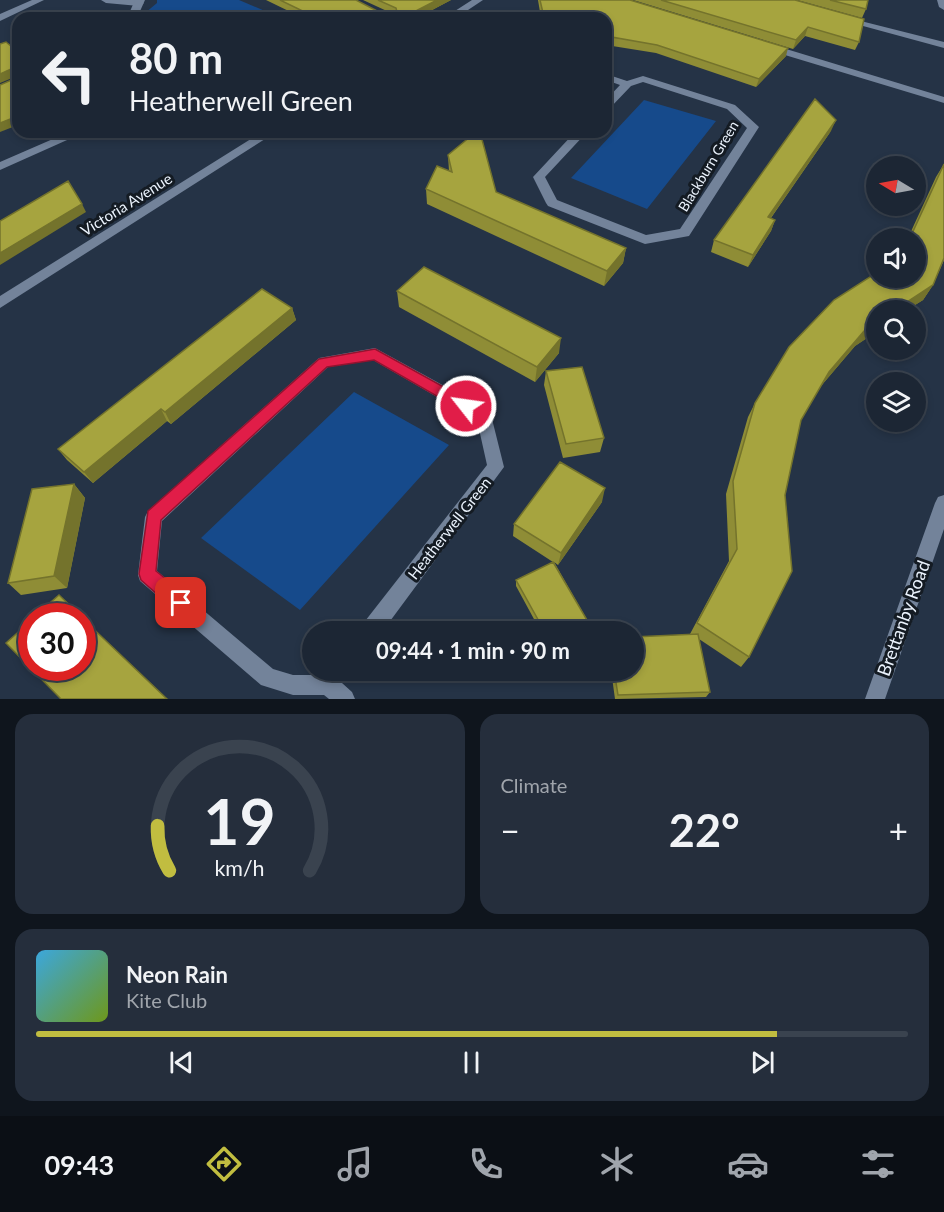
<!DOCTYPE html>
<meta charset="utf-8">
<style>
:root{--surface:#1c2634;--page:#252e3c;--text:#f1f3f6;--muted:#a0a5ac;--line:#3a434f;--accent:#c1bd40}
body{margin:0;font-family:Lato,sans-serif;background:var(--page);color:var(--text);height:100vh;display:flex;flex-direction:column;font-size:22px;white-space:nowrap}
*{box-sizing:border-box;margin:0}
p{font-size:20px;color:var(--muted)}
.icon{flex:none;width:33px;height:33px;fill:none;stroke:currentColor;stroke-width:2;stroke-linecap:round;stroke-linejoin:round}
.map{position:relative;height:699px;overflow:hidden}
.details{display:flex;flex-direction:column;gap:15px;padding:15px;background:#0f151d;flex:1}
.details>*{flex:none}
.guide{position:absolute;left:12px;top:12px;width:600px;height:126px;border-radius:18px;box-shadow:0 3px 9px #0003,0 0 0 2px var(--line);background:#1c2634;color:var(--text);overflow:hidden}
.needle{width:39px;rotate:280deg}
.controls{position:absolute;left:866px;top:156px;display:grid;gap:12px}
.controls a{display:grid;place-items:center;width:60px;height:60px;border-radius:50%;background:var(--surface);box-shadow:0 3px 9px #0003,0 0 0 2px var(--line);font-size:30px}
.speed{position:absolute;left:18px;top:603px;display:flex;gap:12px;font-size:30px;font-weight:700;text-align:center}
.speed>*{display:grid;place-content:center;width:78px;height:78px;border-radius:50%;background:var(--surface);box-shadow:0 3px 9px #0003,0 0 0 2px var(--line);line-height:1}
.speed .limit{border:9px solid #d22;background:#fff;color:#111}
.pin{position:absolute;display:grid;place-items:center;width:51px;height:51px;color:#fff;margin:-26px;border-radius:12px;box-shadow:0 3px 9px #0006}
.me{position:absolute;width:66px;margin:-33px;rotate:300deg;stroke-linejoin:round;filter:drop-shadow(0 0 4px #0008)}
.turn{display:flex;align-items:center;gap:21px;height:126px;padding:0 18px;font-size:27px}
.turn .icon{width:78px;height:78px;stroke-width:2.5}
.turn b{display:block;font-size:42px;line-height:51px}
.big{font-size:45px;font-weight:700;line-height:1.1}
.details .card{flex:1;display:flex;flex-direction:column;justify-content:center;gap:9px;min-width:0;padding:0 21px;border-radius:18px;background:var(--page)}
.details .dial{align-items:center;gap:0}
.dial svg{height:156px;overflow:visible;fill:none;stroke:var(--line);stroke-width:7;stroke-linecap:round;text-anchor:middle}
.dial text{fill:var(--text);stroke:none}
.song{display:flex;align-items:center;gap:18px}
.cover{width:72px;height:72px;border-radius:9px;background:linear-gradient(135deg,hsl(200 70% 55%),hsl(80 70% 35%))}
.played{height:6px;border-radius:3px;background:linear-gradient(90deg,var(--accent) 85%,var(--line) 85%)}
.keys{display:flex;justify-content:space-around;direction:ltr}
.heat{display:flex;justify-content:space-between;align-items:center;font-size:33px;direction:ltr}
.details .tiles{flex:1;display:grid;gap:15px;grid-template-columns:1fr 1fr}
.card:last-child{grid-column:span 2}
.trip{position:absolute;left:302px;top:621px;width:342px;height:60px;border-radius:30px;background:var(--surface);box-shadow:0 3px 9px #0003,0 0 0 2px var(--line);font-weight:700;line-height:60px;text-align:center}
.menu{display:flex;height:96px;justify-content:space-around;align-items:center;background:#0b0f15;color:var(--muted)}
.menu .icon{width:42px;height:42px}
.menu .selected{color:var(--accent)}
.menu b{font-size:27px;color:var(--text)}
.map>svg:first-child{display:block}
.green{fill:#164a8b}
.lines{fill:none;stroke-linecap:round;stroke-linejoin:round}
.lane{fill:#73839a;fill-rule:evenodd}
.street{fill:#73839a;fill-rule:evenodd}
.secondary{fill:#73839a;fill-rule:evenodd}
.wall{fill:#8f8d36}
.shaded-wall{fill:#74732c}
.building{fill:#a6a43f;stroke:#74732c;stroke-width:1.5}
.route{fill:#e11d48;stroke:#92132f;stroke-width:1.5}
.labels{text-anchor:middle;dominant-baseline:central;stroke-width:6;stroke-linejoin:round;paint-order:stroke}
.far-street-label{font-size:14px;fill:#ebf3fd;stroke:#141b23}
.street-label{font-size:15px;fill:#ebf3fd;stroke:#141b23}
.near-street-label{font-size:18px;fill:#ebf3fd;stroke:#141b23}
</style>
<div class="map">
<svg width="944" height="699" viewBox="0 0 944 699">
<rect width="100%" height="100%" fill="#253346"/>
<!-- green -->
<path class="green" d="M157,0H239L265,11L253,18H139L157,3Z
M644,100L716,121L647,209L571,178Z
M354,392L449,445L300,610L201,538Z"/>
<g class="lines">
<!-- lane -->
<path class="lane" d="M32,0H44L0,21V14Z
M101,0H136L144,3L139,6L106,3Z
M765,45H773L944,97V103L765,49Z
M69,132H85L0,170V162Z"/>
<!-- street -->
<path class="street" d="M135,0H145L137,18H127Z
M472,0H483L456,18H444Z
M937,0H944V10L939,7Z
M606,74L627,81L643,76L735,105L759,127L689,236L645,244L548,206L546,203L533,177L575,132H587L545,177L557,200L646,235L680,229L747,128L727,109L643,82L631,86L610,108L606,109V100L620,85L606,80Z
M262,132H276L0,308V296Z
M375,348L490,411L504,467L382,632H359L362,625L487,465L477,420L373,360L328,367L162,521L157,571L273,669L293,675H323L326,670H349L342,683L352,692L355,699H329L324,695H293L261,685L140,581L138,575L145,517L148,511L319,358Z
M944,495V529L885,699H865L935,503L938,497Z"/>
<!-- secondary -->
<path class="secondary" d="M841,16L944,42V48L841,20Z"/>
</g>
<!-- wall -->
<path class="wall" d="M266,0H356L381,13L389,12L363,0H451L417,18H303Z
M538,0H630L786,56L756,87L656,53L606,45V18H541Z
M633,0H795L859,42L855,50L805,36L793,49Z
M797,0H868L866,9L862,18Z
M831,131L771,218L775,220L771,231L748,267L711,252L714,240Z
M448,155L496,192L626,248L623,263L604,286L427,204L426,189L449,171Z
M944,164V260L933,285L923,300L907,310H876V332L855,346L821,386L801,420L749,657L741,667L699,639L710,692L706,697L615,699L611,670H633L692,635L690,634L729,561L726,494L748,417L755,403L915,278V238H908L936,177Z
M397,291L559,353L535,382L399,307Z
M292,308L296,320L171,424L167,421L93,483L67,460L58,449Z
M546,371L604,438L600,452L563,458L544,385Z
M74,484L85,498L67,588L21,595L8,583Z
M602,502L558,565L554,562L594,632H541L516,586V580L553,562L513,536L514,524Z"/>
<!-- shaded-wall -->
<path class="shaded-wall" d="M437,0H451L417,18H412V13Z
M808,27L805,36L793,49L796,40Z
M788,48L786,56L756,87L759,79Z
M13,68L17,76L0,83V74Z
M18,116V125L0,132V123Z
M836,120L831,131L763,229L768,217Z
M82,204L86,212L0,265V253Z
M775,220L771,231L748,267L753,255Z
M626,248L623,263L604,286L607,271Z
M933,285L923,300L907,310H895Z
M292,308L296,320L171,424L165,412Z
M876,323V332L855,346L821,386L829,372L864,331Z
M561,338L559,353L535,382L537,367Z
M161,409L167,421L93,483L84,472Z
M74,484L85,498L67,588L54,576Z
M605,488L602,502L558,565L561,553Z"/>
<!-- building -->
<path class="building" d="M280,0H356L381,13L397,12L396,8L378,0H437L412,13L333,15V18H317Z
M540,0H630L788,48L759,79L657,45L606,36V18H554L543,13Z
M661,0H795L864,19L859,42L808,27L796,40Z
M830,0H868L866,9Z
M6,42L18,52V116L0,123V85L16,78V70L13,68L0,74V44Z
M815,99L836,120L768,217L775,220L753,255L714,240Z
M476,132H480L496,192L626,248L607,271L426,189L437,166L452,172L448,155Z
M944,164V258L933,285L895,310H876V323L864,331L829,372L801,420L785,495L792,571L749,657L697,623L737,549L733,481L755,403L789,347L834,300L876,273V278H915V238H910Z
M68,181L82,204L0,253V221Z
M424,267L561,338L537,367L397,291Z
M262,289L292,308L165,412L161,409L84,472L58,449Z
M582,367L604,438L566,444L546,371Z
M560,462L605,488L561,553L514,524Z
M74,484L54,576L8,583L32,489Z
M553,562L594,632H545L516,580Z
M59,595L81,616H35Z
M82,618L167,699H61L6,643L32,620V668H82Z
M698,634L710,692L618,695L614,670H633V637Z"/>
<!-- route -->
<path class="route" d="M375,349L471,402L473,406L471,410H461L374,360L327,367L161,520L156,571L188,597L190,603L188,610L181,612L175,610L141,580L139,574L148,511L319,359Z"/>
<g class="labels">
<!-- far-street labels -->
<g class="far-street-label">
<text transform="translate(708 166) rotate(-59)">Blackburn Green</text>
</g>
<!-- street labels -->
<g class="street-label">
<text transform="translate(126 204) rotate(-32)">Victoria Avenue</text>
<text transform="translate(449 528) rotate(-52)">Heatherwell Green</text>
</g>
<!-- near-street labels -->
<g class="near-street-label">
<text transform="translate(903 618) rotate(-70)">Brettanby Road</text>
</g>
</g>
</svg>
<div class="controls">
<a><svg class="needle" viewBox="-14 -14 28 28"><path d="M0-13l5 13h-10z" fill="#e53935"/><path d="M0 13l5-13h-10z" fill="#a0a5ac"/></svg></a>
<a><svg class="icon" aria-label="sound" viewBox="0 0 24 24"><path d="M4 9h4l5-4v14l-5-4H4zM17 9q2 3 0 6"/></svg></a>
<a><svg class="icon" aria-label="search" viewBox="0 0 24 24"><circle cx="10" cy="10" r="6"/><path d="M15 15l6 6"/></svg></a>
<a><svg class="icon" aria-label="layers" viewBox="0 0 24 24"><path d="M12 4l9 5-9 5-9-5zM3 14l9 5 9-5"/></svg></a>
</div>
<div class="speed"><div class="limit">30</div></div>
<div class="pin" style="left:181px;top:603px;background:#d93025"><svg class="icon" aria-label="arrive" viewBox="0 0 24 24"><path d="M6 21V4h12l-3 4 3 4H6"/></svg></div>
<svg class="me" style="left:466px;top:406px" viewBox="-20 -20 40 40"><circle r="17" fill="#e11d48" stroke="#fff" stroke-width="3"/><path d="M0-11L8 9 0 5-8 9z" fill="#fff"/></svg>
<div class="trip">09:44 · 1 min · 90 m</div>
<div class="guide">
<div class="turn"><svg class="icon" aria-label="left" viewBox="0 0 24 24"><path d="M17 20v-9H6M10 6l-5 5 5 5"/></svg><div><b>80 m</b>Heatherwell Green</div></div>
</div>
</div>
<section class="details">
<div class="tiles">
<div class="card dial"><svg viewBox="0 0 100 80">
<path d="M14 69A42 42 0 1 1 86 69"/>
<path d="M14 69A42 42 0 0 1 8 46" stroke="#c1bd40"/>
<text x="50" y="56" font-size="32" font-weight="700">19</text>
<text x="50" y="72" font-size="11">km/h</text>
</svg></div>
<div class="card"><p>Climate</p>
<div class="heat"><a>−</a><b class="big">22°</b><a>+</a></div>
</div>
<div class="card">
<div class="song"><i class="cover"></i><div><b>Neon Rain</b><p>Kite Club</p></div></div>
<div class="played"></div>
<div class="keys"><svg class="icon" aria-label="previous" viewBox="0 0 24 24"><path d="M18 5L8 12l10 7zM5 5v14"/></svg><svg class="icon" aria-label="pause" viewBox="0 0 24 24"><path d="M8 5v14M16 5v14"/></svg><svg class="icon" aria-label="next" viewBox="0 0 24 24"><path d="M6 5l10 7-10 7zM19 5v14"/></svg></div>
</div>
</div>
</section>
<nav class="menu">
<b>09:43</b>
<svg class="icon selected" aria-label="directions" viewBox="0 0 24 24"><path d="M12 3l9 9-9 9-9-9zM9 14v-3h6M13 9l2 2-2 2"/></svg>
<svg class="icon" aria-label="music" viewBox="0 0 24 24"><path d="M9 18V5l10-2v13"/><circle cx="6" cy="18" r="3"/><circle cx="16" cy="16" r="3"/></svg>
<svg class="icon" aria-label="phone" viewBox="0 0 24 24"><path d="M5 4h4l2 5-3 2q2 4 5 5l2-3 5 2v4C11 20 4 13 5 4z"/></svg>
<svg class="icon" aria-label="climate" viewBox="0 0 24 24"><path d="M12 3v18M4 7l16 10M4 17L20 7"/></svg>
<svg class="icon" aria-label="car" viewBox="0 0 24 24"><path d="M5 17H2v-5l4-1 3-4h7l3 4 3 1v5h-3M9 17h6M6 11h13"/><circle cx="7" cy="17" r="2"/><circle cx="17" cy="17" r="2"/></svg>
<svg class="icon" aria-label="filters" viewBox="0 0 24 24"><path d="M4 7h16M4 17h16"/><circle cx="9" cy="7" r="2"/><circle cx="15" cy="17" r="2"/></svg>
</nav>
